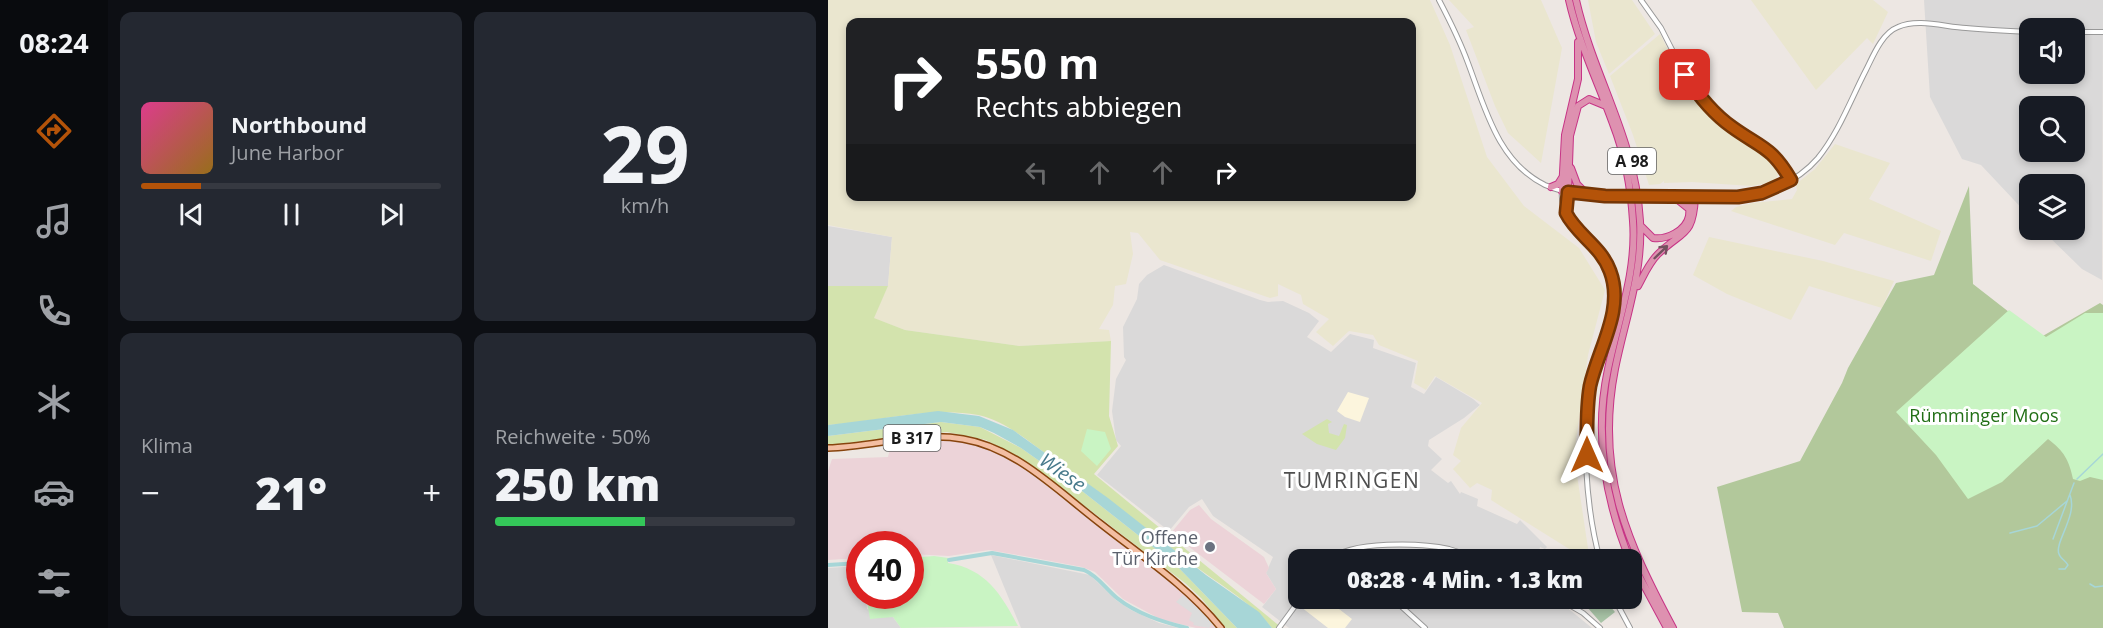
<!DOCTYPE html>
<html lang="de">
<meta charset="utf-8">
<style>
:root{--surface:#171b24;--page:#242831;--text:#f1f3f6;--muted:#9ea1a6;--line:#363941;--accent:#b45309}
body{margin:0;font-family:"Open Sans",sans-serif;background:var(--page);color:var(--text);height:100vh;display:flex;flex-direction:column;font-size:22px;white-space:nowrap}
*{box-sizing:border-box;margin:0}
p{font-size:20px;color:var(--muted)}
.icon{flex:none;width:33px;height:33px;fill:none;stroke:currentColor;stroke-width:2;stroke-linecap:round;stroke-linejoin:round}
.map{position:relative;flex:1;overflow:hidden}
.panel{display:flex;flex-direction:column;gap:12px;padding:12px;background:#0d0f14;width:720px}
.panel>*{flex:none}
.guide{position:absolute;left:18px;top:18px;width:570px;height:183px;border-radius:12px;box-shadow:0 3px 9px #0003;background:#202124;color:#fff;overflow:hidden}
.fabs{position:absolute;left:1191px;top:18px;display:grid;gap:12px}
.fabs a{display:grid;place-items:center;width:66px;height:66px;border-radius:12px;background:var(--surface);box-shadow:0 3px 9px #0003;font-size:30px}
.speed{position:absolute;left:18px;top:531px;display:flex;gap:12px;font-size:30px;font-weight:700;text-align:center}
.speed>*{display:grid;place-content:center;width:78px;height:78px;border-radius:50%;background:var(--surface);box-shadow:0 3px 9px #0003;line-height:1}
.speed .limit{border:9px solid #d22;background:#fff;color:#111}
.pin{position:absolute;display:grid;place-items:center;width:51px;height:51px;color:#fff;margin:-26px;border-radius:12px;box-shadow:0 3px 9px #0006}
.me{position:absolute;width:66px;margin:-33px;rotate:0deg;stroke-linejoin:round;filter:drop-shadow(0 0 4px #0008)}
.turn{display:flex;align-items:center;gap:21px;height:126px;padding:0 30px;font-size:27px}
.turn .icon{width:78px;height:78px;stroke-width:2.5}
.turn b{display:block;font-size:42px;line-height:51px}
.lanes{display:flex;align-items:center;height:57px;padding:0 30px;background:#0003;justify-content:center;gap:30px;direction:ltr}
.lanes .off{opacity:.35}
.big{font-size:45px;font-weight:800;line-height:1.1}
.panel .card{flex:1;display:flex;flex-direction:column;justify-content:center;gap:9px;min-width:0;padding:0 21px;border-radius:12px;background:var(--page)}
.panel .dial{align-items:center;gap:0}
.dial b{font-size:78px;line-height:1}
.song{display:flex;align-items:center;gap:18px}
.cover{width:72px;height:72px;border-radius:9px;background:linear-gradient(135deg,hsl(330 70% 55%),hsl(40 70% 35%))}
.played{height:6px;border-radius:3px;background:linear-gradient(90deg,var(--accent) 20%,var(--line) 20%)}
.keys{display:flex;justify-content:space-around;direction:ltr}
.heat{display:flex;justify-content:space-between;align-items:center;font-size:33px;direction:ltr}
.charge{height:9px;border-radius:4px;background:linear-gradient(90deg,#34c759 50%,var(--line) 0)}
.panel .tiles{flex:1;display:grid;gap:12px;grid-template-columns:repeat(2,1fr)}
.trip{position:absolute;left:460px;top:549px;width:354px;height:60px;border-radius:12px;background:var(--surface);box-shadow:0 3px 9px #0003;font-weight:800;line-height:60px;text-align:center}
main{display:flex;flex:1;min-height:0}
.tabs{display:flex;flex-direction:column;width:108px;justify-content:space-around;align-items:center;background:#090b0e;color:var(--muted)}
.tabs .icon{width:42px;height:42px}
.tabs .active{color:var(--accent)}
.tabs b{font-size:27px;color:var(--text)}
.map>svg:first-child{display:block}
.residential{fill:#dad9d9;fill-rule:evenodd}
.commercial{fill:#ecd3d8}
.education{fill:#fcf5dd}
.farmland{fill:#eae6cf;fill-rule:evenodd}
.grass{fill:#d3e3ad}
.forest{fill:#b2c89b}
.cemetery{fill:#a8c3a6}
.park{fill:#c9f4c3}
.parking{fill:#dcdcdc}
.water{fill:#a7d6d7}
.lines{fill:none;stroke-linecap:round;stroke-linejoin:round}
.stream{stroke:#a7d6d7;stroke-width:1.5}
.canal{stroke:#a7d6d7;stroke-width:4}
.minor-casing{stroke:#999;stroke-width:6}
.major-casing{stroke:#87440d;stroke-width:8}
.highway-casing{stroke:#c73486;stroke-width:8}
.minor{stroke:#fff;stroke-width:4}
.major{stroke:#f3bea2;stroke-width:5}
.highway{stroke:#de91b0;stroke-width:6}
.minor-bridge-casing{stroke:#999;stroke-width:6;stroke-linecap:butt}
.minor-bridge{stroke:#fff;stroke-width:4}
.oneway{stroke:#73515f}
.route-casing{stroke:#753606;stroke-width:15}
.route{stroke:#b45309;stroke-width:10}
.worship-dot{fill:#6b7280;stroke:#fff;stroke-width:2}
.labels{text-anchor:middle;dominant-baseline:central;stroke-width:6;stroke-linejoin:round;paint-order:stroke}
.shield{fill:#fff;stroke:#606060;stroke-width:1.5}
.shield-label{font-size:16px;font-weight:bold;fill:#1c1c1c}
.park-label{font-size:18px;fill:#216f15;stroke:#fff}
.worship-label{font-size:18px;fill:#5b616d;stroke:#fff;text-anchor:end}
.water-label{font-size:20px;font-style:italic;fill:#487a8c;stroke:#fff}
.quarter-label{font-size:21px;letter-spacing:1.5px;fill:#4f4f4f;stroke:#fff}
</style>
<main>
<nav class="tabs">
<b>08:24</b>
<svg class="icon active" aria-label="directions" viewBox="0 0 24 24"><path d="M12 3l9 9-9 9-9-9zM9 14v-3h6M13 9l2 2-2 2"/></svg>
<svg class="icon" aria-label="music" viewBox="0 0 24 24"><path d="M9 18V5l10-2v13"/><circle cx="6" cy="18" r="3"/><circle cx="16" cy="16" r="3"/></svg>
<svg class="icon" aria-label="phone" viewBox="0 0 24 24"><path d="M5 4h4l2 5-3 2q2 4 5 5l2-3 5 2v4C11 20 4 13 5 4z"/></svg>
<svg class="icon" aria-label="climate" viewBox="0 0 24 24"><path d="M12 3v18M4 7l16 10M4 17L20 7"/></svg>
<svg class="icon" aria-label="car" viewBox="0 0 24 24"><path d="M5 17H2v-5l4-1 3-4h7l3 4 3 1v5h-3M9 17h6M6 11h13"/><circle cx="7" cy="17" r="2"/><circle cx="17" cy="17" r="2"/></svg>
<svg class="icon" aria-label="filters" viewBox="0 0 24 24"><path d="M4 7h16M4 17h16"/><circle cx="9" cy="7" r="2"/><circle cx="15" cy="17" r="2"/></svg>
</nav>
<section class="panel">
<div class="tiles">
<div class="card">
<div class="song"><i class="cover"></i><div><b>Northbound</b><p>June Harbor</p></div></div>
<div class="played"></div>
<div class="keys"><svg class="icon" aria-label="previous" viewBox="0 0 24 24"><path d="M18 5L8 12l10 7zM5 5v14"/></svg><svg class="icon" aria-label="pause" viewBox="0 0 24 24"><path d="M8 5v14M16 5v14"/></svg><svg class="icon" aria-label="next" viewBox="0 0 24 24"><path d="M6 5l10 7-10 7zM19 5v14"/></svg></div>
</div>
<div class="card dial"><b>29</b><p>km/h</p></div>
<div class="card"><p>Klima</p>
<div class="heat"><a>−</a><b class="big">21°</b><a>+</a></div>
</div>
<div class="card"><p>Reichweite · 50%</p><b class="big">250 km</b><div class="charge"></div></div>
</div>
</section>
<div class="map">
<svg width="1275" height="628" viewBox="0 0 1275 628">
<rect width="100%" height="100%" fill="#ede7e3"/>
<!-- residential -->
<path class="residential" d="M1096,0H1275L1274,280L1254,269L1214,230H1246V184H1202L1201,216L1153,165L1134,159L1102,97ZM1202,28H1246V74H1202ZM1202,106H1246V152H1202Z
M0,226L64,237L60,286H0Z
M336,265L432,300L440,302L455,301L481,313L491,321L479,337L503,352L522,334L546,340L545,348L588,363L583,387L596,394L608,377L645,399L652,405L636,418L601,440L600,446L614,459L603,470L620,483L623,481L632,494L633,492L650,499L649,506L689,524L692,520L719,547L717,549L712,547L709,560H471V598L724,599L737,606L764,628H461L434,607L448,589L438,573L445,557L385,516L374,499L361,507L341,531L269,475L293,446L288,440L284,411L288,379L298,360L296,357L295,327L309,299L311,284L319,275Z
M163,555L262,575L288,600L303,610L331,623L351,628H193Z
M31,566L32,596H38L39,609L65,617L73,628H0V568Z"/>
<!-- commercial -->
<path class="commercial" d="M105,440L132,441L155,447L193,466L334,574L368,605L387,628H368L332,619L295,599L267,572L254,567L196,556L161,550L121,556L83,554L82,544H32L31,558L0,560V471L4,459L60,457L62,449L67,444Z
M371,505L383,519L436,557L441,568L438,573L448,589L436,604L343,533L362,510Z"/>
<!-- education -->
<path class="education" d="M520,392L541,398L532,422L517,417L509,411Z
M479,599H498L524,619L517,628H500L473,607Z"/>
<!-- farmland -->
<path class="farmland" d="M0,0H602L622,45L659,157L696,206L751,248L777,290L760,355L746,455L761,555L754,557L663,500L664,490L649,483L642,488L625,469L633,461L625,455L633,428L654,403L607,376L598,390L586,383L590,361L551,345L545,335L521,331L505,346L488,332L501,319L475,304L473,295L450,284V296L442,298L332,260L310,233L302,232L305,254L298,284L287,286L285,305L271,329L281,330L283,341L191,346L77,330L45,318L60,286L64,237L0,225ZM22,22H584V196H22Z
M621,0H713L734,48L713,163L680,133L667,106L638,30L646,27Z
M760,0H804L827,34L781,74L768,42Z
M923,0H1045L1060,12L1045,44L1039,38L988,90Z
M832,34L857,83L873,105L903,135L937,153L947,164L950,175L946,182L923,186L864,182L836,183V181L832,184L821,185L805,135L782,76Z
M1007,144L1062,163L1041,199L1113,231L1103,261L1016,233L1007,245L903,211L908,207L925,203L964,199L969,190L968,184L987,169Z
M881,237L995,261L1066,281L1054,308L981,286L963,320L899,294L865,275Z"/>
<!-- grass -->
<path class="grass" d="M0,286H60L46,318L77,330L191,346L283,341L281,416L290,446L266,474L454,628H444C421,600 387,582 359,560C314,526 270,491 224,458C201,442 178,421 150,415C100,406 50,422 0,425Z
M499,419L504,422L500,424L501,433L511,436L516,424L519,425L517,438L508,450L489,444L474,434Z
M113,422L152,427L193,448L254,491L348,565L409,628H398L373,598L357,583L219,477L196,461L158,440L119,432L0,445V436Z"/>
<!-- forest -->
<path class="forest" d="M1141,186L1145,284L1213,337L1272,303L1275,305V628H956L950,613L914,612L889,487L972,461L1014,383L1020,368L1068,283L1106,275Z"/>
<!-- cemetery -->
<path class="cemetery" d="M752,599H776L787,612L773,623Z"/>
<!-- park -->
<path class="park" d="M1181,310L1218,337L1257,313H1275V480L1262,477L1252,481L1245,479C1241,460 1236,451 1220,439L1174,482L1140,499L1108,455L1068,412Z
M259,429L277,432L283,449L269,466L253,451Z
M106,556L120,558V563C158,569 173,594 190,626L73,628L65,617L42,619L38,596H82L83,558Z"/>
<!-- parking -->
<path class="parking" d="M355,595L378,616L384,624L381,628L365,625L366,623L361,620L364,613L348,602Z"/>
<!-- water -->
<path class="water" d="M110,411L151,416L185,430L280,498L378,575L431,612L444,628H409L348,565L254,491L193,448L166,433L152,427L113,422L0,436V425Z"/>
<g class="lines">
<!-- stream -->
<path class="stream" d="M1249,479L1275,454
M1182,533L1209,526L1239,501
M1225,539L1246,483
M1231,569H1237L1240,565C1238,561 1232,558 1231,554C1226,543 1250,515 1242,495
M1262,584L1267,587L1275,586"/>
<!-- canal -->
<path class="canal" d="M121,560L164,553L256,570C270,576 277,588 289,598C309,614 335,622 359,628
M0,565L32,563"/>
<defs>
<path id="minor" d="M611,0C622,21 632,41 640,63C657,108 670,162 717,185C739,195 765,196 789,196
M813,0L833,28L857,75L877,104L904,127L940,149L963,180
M1246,32H1275
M734,192C730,228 782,244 786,289C789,320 771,349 764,378C752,429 758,509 772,560
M823,197C880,198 948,207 990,158C1011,132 1023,99 1038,70C1045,56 1054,33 1070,27C1090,18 1117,27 1138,28C1159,30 1180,31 1202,32
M738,209L740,192
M502,560C522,540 595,543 621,549C631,552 642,556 652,560
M564,598L597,628
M729,598L755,613L772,628
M786,598L802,628
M451,628L473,598"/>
<path id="major" d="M0,448C45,447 91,431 135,439C189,448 231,492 273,524C315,557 359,586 393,628"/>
<path id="highway" d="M741,0C751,44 770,82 785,124C797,155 803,188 805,221C809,272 790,320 780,369C766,434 777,499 802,560
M748,0C766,79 807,137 812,221C815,273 797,319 787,369C767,471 798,540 845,628
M743,168L749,184L760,195
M723,187L730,184L735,176
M734,191L737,135L750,79V42
M740,192L742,136L750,106L761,99L778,106
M846,197L861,209
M814,227L825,238C838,240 858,231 861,216C862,208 860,204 866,198
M810,286C816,275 821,263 830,254C855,230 865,237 867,197
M804,563L839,628"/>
</defs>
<!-- minor casing -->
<use href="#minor" class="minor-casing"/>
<!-- major casing -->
<use href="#major" class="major-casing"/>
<!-- highway casing -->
<use href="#highway" class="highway-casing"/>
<!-- minor -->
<use href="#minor" class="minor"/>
<!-- major -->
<use href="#major" class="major"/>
<!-- highway -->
<use href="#highway" class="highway"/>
<defs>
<path id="minor-bridge" d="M789,196L823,197"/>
</defs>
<!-- minor-bridge casing -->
<use href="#minor-bridge" class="minor-bridge-casing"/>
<!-- minor-bridge -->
<use href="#minor-bridge" class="minor-bridge"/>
</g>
<!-- one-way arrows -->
<defs><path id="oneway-shaft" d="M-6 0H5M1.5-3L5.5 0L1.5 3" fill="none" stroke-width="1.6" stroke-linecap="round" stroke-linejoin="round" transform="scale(1.5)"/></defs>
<use class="oneway" href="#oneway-shaft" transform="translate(833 252) rotate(-44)"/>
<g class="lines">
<defs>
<path id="route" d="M759,455C759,432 758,409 762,386C770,349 797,310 782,271C773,246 749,235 738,213L740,192L777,196L910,197L934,193L963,180C943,146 933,148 904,127C884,113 870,95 857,75"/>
</defs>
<!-- route casing -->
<use href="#route" class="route-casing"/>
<!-- route -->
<use href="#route" class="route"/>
</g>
<!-- markers -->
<circle class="worship-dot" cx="382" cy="547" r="6"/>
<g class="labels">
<!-- shield labels -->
<g class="shield">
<rect x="780" y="148" width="48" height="26" rx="4.5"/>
<rect x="55.5" y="425" width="57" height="26" rx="4.5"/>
</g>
<g class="shield-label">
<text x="804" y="161">A 98</text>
<text x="84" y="438">B 317</text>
</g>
<!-- park labels -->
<g class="park-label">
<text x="1156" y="415">Rümminger Moos</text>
</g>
<!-- worship labels -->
<g class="worship-label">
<text x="370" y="537">Offene<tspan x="370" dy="21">Tür Kirche</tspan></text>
</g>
<!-- water labels -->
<g class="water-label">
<text transform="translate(235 472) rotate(35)">Wiese</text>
</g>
<!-- quarter labels -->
<g class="quarter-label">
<text x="524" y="480">TUMRINGEN</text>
</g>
</g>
</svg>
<div class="fabs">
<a><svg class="icon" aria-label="sound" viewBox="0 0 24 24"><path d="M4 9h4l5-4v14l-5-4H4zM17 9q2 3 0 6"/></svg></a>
<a><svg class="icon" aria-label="search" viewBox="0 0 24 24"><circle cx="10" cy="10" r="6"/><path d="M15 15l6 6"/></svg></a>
<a><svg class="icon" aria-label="layers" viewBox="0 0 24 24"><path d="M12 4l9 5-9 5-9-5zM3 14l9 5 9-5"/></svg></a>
</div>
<div class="speed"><div class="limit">40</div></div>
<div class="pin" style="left:857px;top:75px;background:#d93025"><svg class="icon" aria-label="arrive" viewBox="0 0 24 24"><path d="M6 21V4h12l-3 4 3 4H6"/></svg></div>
<svg class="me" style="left:759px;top:455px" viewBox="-20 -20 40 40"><path d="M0-17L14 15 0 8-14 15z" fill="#b45309" stroke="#fff" stroke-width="4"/></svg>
<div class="trip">08:28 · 4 Min. · 1.3 km</div>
<div class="guide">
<div class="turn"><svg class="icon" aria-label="right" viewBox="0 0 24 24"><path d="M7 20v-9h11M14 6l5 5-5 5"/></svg><div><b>550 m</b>Rechts abbiegen</div></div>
<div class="lanes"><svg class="icon off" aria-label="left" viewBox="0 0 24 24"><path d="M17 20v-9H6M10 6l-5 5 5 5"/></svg><svg class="icon off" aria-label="ahead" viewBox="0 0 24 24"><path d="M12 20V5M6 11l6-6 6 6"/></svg><svg class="icon off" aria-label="ahead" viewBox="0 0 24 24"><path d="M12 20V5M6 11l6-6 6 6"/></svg><svg class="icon" aria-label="right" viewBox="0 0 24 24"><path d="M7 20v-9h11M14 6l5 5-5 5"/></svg></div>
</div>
</div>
</main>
